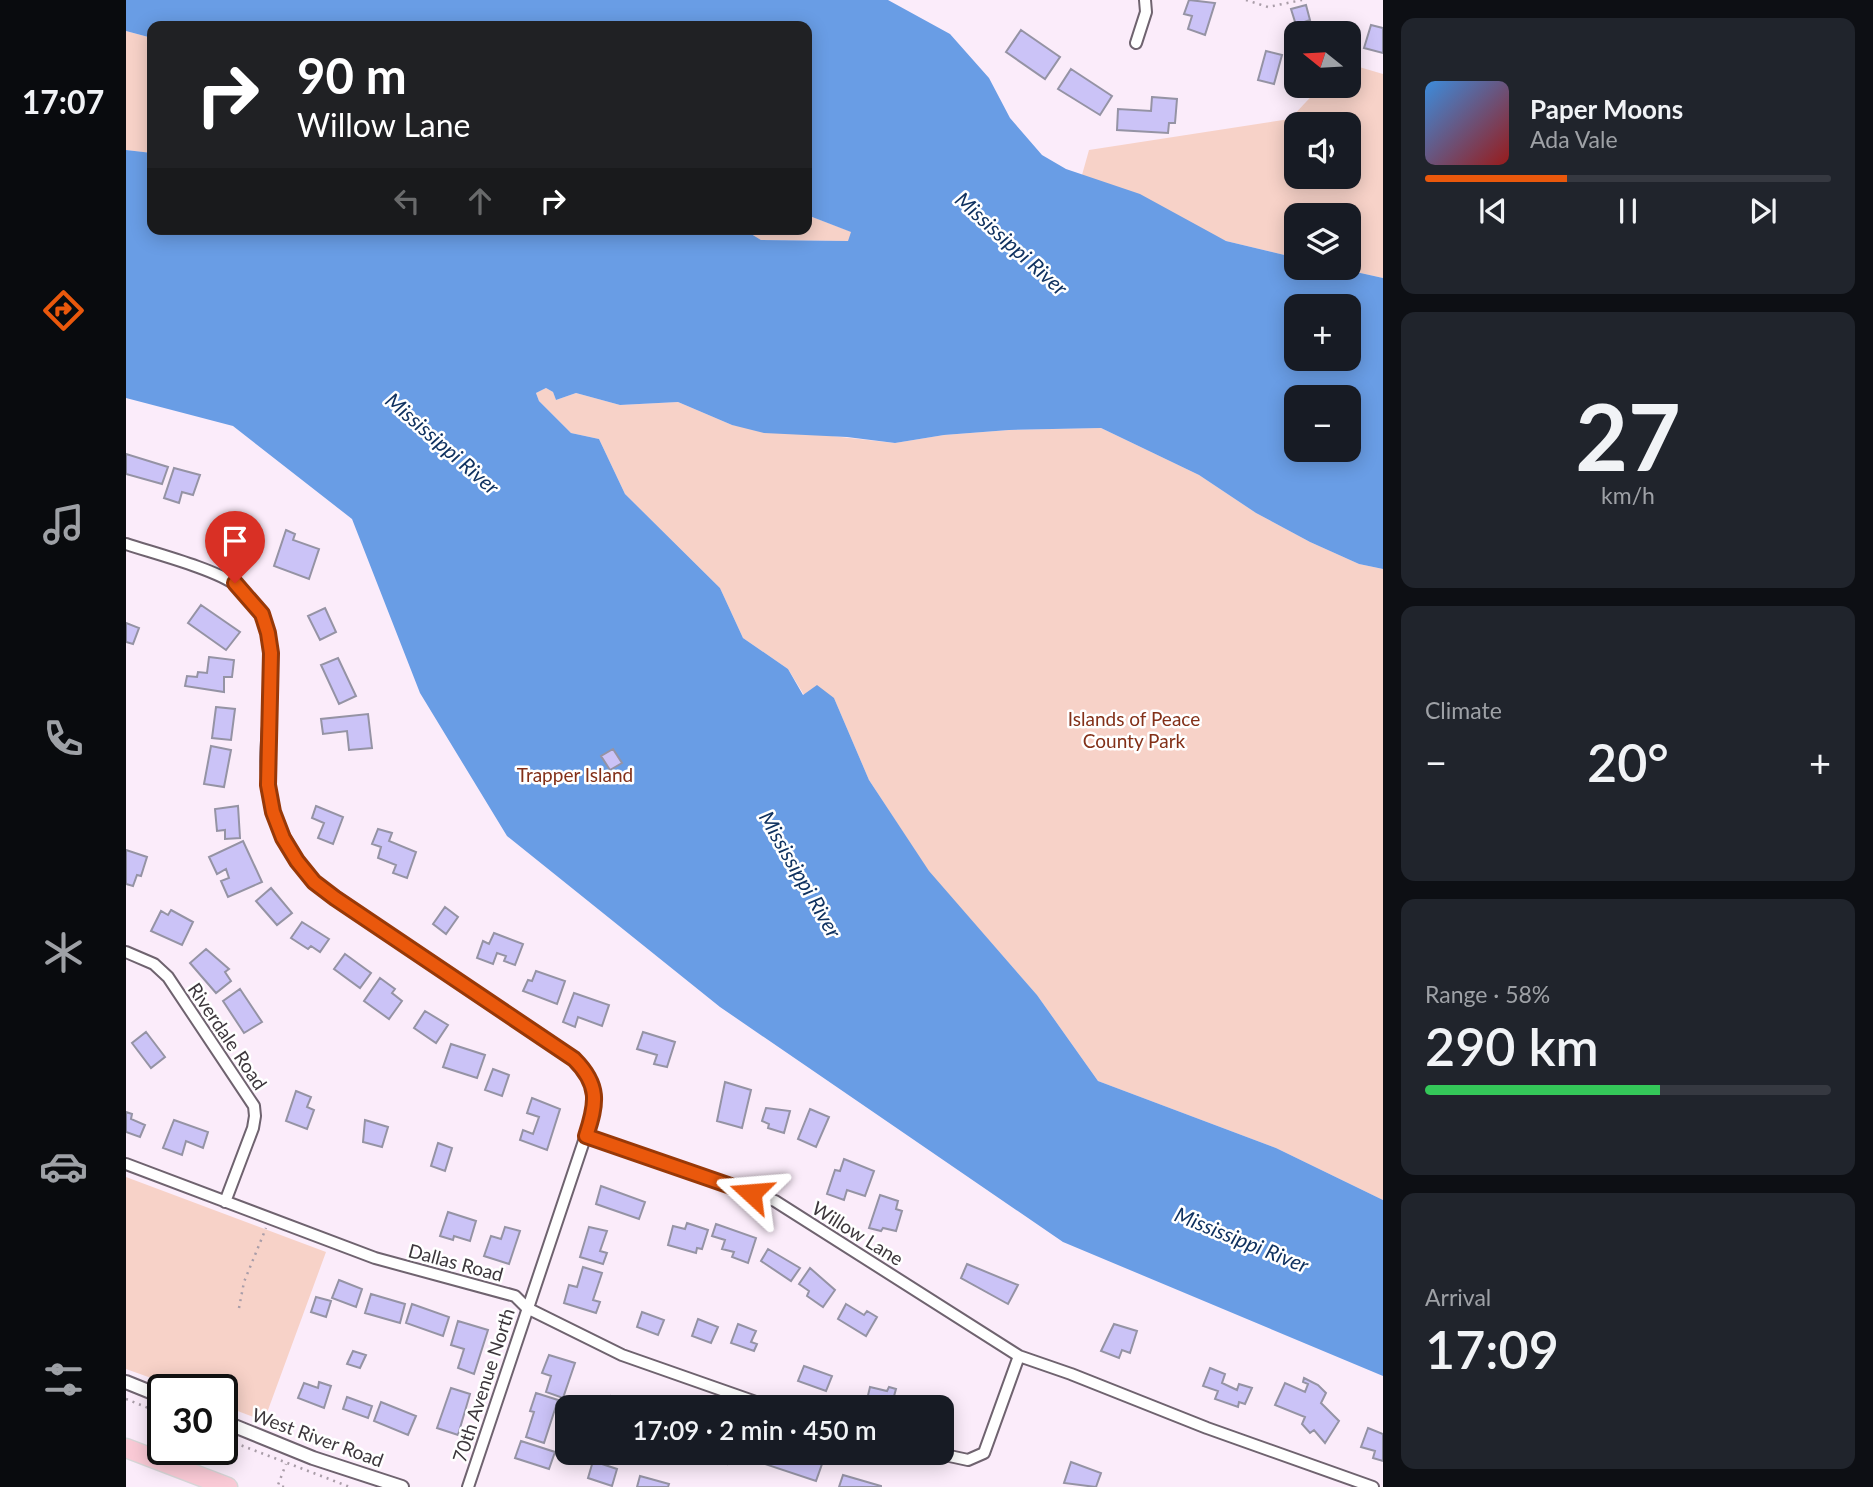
<!DOCTYPE html>
<meta charset="utf-8">
<style>
:root{--surface:#171b24;--page:#20242c;--text:#f1f3f6;--muted:#9ea1a6;--line:#363941;--accent:#ea580c}
body{margin:0;font-family:Lato,sans-serif;background:var(--page);color:var(--text);height:100vh;display:flex;flex-direction:column;font-size:26px;white-space:nowrap}
*{box-sizing:border-box;margin:0}
p{font-size:23px;color:var(--muted)}
.icon{flex:none;width:38px;height:38px;fill:none;stroke:currentColor;stroke-width:2;stroke-linecap:round;stroke-linejoin:round}
.map{position:relative;flex:1;overflow:hidden}
.drawer{display:flex;flex-direction:column;gap:18px;padding:18px;background:#0d0f14;width:490px}
.drawer>*{flex:none}
.hud{position:absolute;left:21px;top:21px;width:665px;height:214px;border-radius:14px;box-shadow:0 4px 18px #0003;background:#202124;color:#fff;overflow:hidden}
.needle{width:46px;rotate:288deg}
.controls{position:absolute;left:1158px;top:21px;display:grid;gap:14px}
.controls a{display:grid;place-items:center;width:77px;height:77px;border-radius:14px;background:var(--surface);box-shadow:0 4px 18px #0003;font-size:35px}
.speed{position:absolute;left:21px;top:1374px;display:flex;gap:14px;font-size:35px;font-weight:700;text-align:center}
.speed>*{display:grid;place-content:center;width:91px;height:91px;border-radius:50%;background:var(--surface);box-shadow:0 4px 18px #0003;line-height:1}
.speed .limit{border:4px solid #111;border-radius:10px;background:#fff;color:#111}
.pin{position:absolute;display:grid;place-items:center;width:60px;height:60px;color:#fff;margin:-72px -30px;border-radius:50% 50% 50% 0;rotate:-45deg;box-shadow:0 0 7px #0007}
.pin .icon{rotate:45deg}
.me{position:absolute;width:77px;margin:-38px;rotate:289deg;stroke-linejoin:round;filter:drop-shadow(0 0 5px #0008)}
.turn{display:flex;align-items:center;gap:24px;height:147px;padding:0 35px;font-size:32px}
.turn .icon{width:91px;height:91px;stroke-width:2.5}
.turn b{display:block;font-size:49px;line-height:60px}
.lanes{display:flex;align-items:center;height:66px;padding:0 35px;background:#0003;justify-content:center;gap:35px;direction:ltr}
.lanes .off{opacity:.35}
.big{font-size:52px;font-weight:600;line-height:1.1}
.drawer .card{flex:1;display:flex;flex-direction:column;justify-content:center;gap:10px;min-width:0;padding:0 24px;border-radius:14px;background:var(--page)}
.drawer .dial{align-items:center;gap:0}
.dial b{font-size:91px;line-height:1}
.song{display:flex;align-items:center;gap:21px}
.cover{width:84px;height:84px;border-radius:10px;background:linear-gradient(135deg,hsl(210 70% 55%),hsl(0 70% 35%))}
.played{height:7px;border-radius:4px;background:linear-gradient(90deg,var(--accent) 35%,var(--line) 35%)}
.keys{display:flex;justify-content:space-around;direction:ltr}
.heat{display:flex;justify-content:space-between;align-items:center;font-size:38px;direction:ltr}
.charge{height:10px;border-radius:5px;background:linear-gradient(90deg,#34c759 58%,var(--line) 0)}
.trip{position:absolute;left:429px;top:1395px;width:399px;height:70px;border-radius:14px;background:var(--surface);box-shadow:0 4px 18px #0003;font-weight:600;line-height:70px;text-align:center}
main{display:flex;flex:1;min-height:0}
.tab-bar{display:flex;flex-direction:column;width:126px;justify-content:space-around;align-items:center;background:#090b0e;color:var(--muted)}
.tab-bar .icon{width:49px;height:49px}
.tab-bar .current{color:var(--accent)}
.tab-bar b{font-size:32px;color:var(--text)}
.map>svg:first-child{display:block}
.green{fill:#f7d2c8;fill-rule:evenodd}
.water{fill:#699de5;fill-rule:evenodd}
.building{fill:#cbc3f7;stroke:#9593a4;stroke-width:2}
.lines{fill:none;stroke-linecap:round;stroke-linejoin:round}
.minor-casing{stroke:#6f636f;stroke-width:14}
.tertiary-casing{stroke:#6f636f;stroke-width:16}
.trunk-casing{stroke:#d8d7d8;stroke-width:21}
.path{stroke:#a99da8;stroke-width:2.5;stroke-dasharray:2 5;stroke-linecap:butt}
.minor{stroke:#fff;stroke-width:10}
.tertiary{stroke:#fff;stroke-width:12}
.trunk{stroke:#facad6;stroke-width:18}
.route-casing{stroke:#983908;stroke-width:18}
.route{stroke:#ea580c;stroke-width:12}
.labels{text-anchor:middle;dominant-baseline:central;stroke-width:5;stroke-linejoin:round;paint-order:stroke}
.park-label{font-size:19px;fill:#833018;stroke:#fff}
.street-label{font-size:19px;fill:#3d373c;stroke:#fff}
.water-label{font-size:21px;font-style:italic;fill:#103260;stroke:#fff}
</style>
<main>
<nav class="tab-bar">
<b>17:07</b>
<svg class="icon current" aria-label="directions" viewBox="0 0 24 24"><path d="M12 3l9 9-9 9-9-9zM9 14v-3h6M13 9l2 2-2 2"/></svg>
<svg class="icon" aria-label="music" viewBox="0 0 24 24"><path d="M9 18V5l10-2v13"/><circle cx="6" cy="18" r="3"/><circle cx="16" cy="16" r="3"/></svg>
<svg class="icon" aria-label="phone" viewBox="0 0 24 24"><path d="M5 4h4l2 5-3 2q2 4 5 5l2-3 5 2v4C11 20 4 13 5 4z"/></svg>
<svg class="icon" aria-label="climate" viewBox="0 0 24 24"><path d="M12 3v18M4 7l16 10M4 17L20 7"/></svg>
<svg class="icon" aria-label="car" viewBox="0 0 24 24"><path d="M5 17H2v-5l4-1 3-4h7l3 4 3 1v5h-3M9 17h6M6 11h13"/><circle cx="7" cy="17" r="2"/><circle cx="17" cy="17" r="2"/></svg>
<svg class="icon" aria-label="filters" viewBox="0 0 24 24"><path d="M4 7h16M4 17h16"/><circle cx="9" cy="7" r="2"/><circle cx="15" cy="17" r="2"/></svg>
</nav>
<div class="map">
<svg width="1257" height="1487" viewBox="0 0 1257 1487">
<rect width="100%" height="100%" fill="#fbecfa"/>
<!-- green -->
<path class="green" d="M0,31L26,38V153L0,150Z
M1223,64L1257,74V278L1212,268H1223V215H1171V258L1100,241L956,175L963,150L1164,119L1195,86H1223ZM1171,124H1223V177H1171Z
M681,215L726,232L723,241L635,240L617,229H681Z
M420,388L427,392L430,400L450,393L494,405L552,402L606,425L769,443L818,435L883,430L975,428L1073,475L1130,513L1184,542L1233,564L1257,569V1200L1150,1148L972,1081L911,995L803,872L743,780L708,698L678,695L662,669L617,638L594,588L499,494L473,439L445,433L413,401L410,393Z
M0,1177L200,1252L138,1421L96,1405V1390L56,1389L0,1369Z"/>
<!-- water -->
<path class="water" d="M0,0H762L824,34L863,78L884,118L916,155L940,169L1014,194L1100,241L1171,258V268H1212L1257,278V569L1233,564L1184,542L1130,513L1073,475L975,428L883,430L818,435L769,443L721,437L638,433L606,425L552,402L494,405L450,393L430,400L427,392L420,388L410,393L413,401L445,433L473,439L499,494L594,588L617,638L662,669L677,695L691,685L708,698L743,780L803,871L911,995L972,1081L1150,1148L1257,1200V1376L937,1242L594,1007L381,836L294,693L226,519L107,426L0,398V150L26,153V229H617L635,240L722,241L725,232L681,215V26H26V38L0,31ZM1171,306H1223V359H1171ZM1171,397H1223V450H1171Z"/>
<!-- building -->
<path class="building" d="M1063,0L1089,3L1079,35L1062,29L1066,16L1058,14Z
M1180,5L1184,20L1170,25L1165,9Z
M1184,22L1191,28L1194,24L1203,31L1201,33H1176Z
M1245,25L1257,28V53L1238,48Z
M895,30L934,57L919,79L880,52Z
M1140,51L1156,55L1148,84L1132,80Z
M945,69L986,96L974,115L932,89Z
M1026,97L1051,99L1049,123H1043L1042,133L991,130L992,109L1025,111Z
M0,454L42,467L36,484L0,474Z
M48,468L74,475L67,495L56,492L53,503L38,498Z
M105,514L130,523L124,539L119,538L115,550L95,542Z
M160,530L169,534L167,540L193,549L183,579L148,566Z
M75,605L114,632L100,650L62,623Z
M199,608L210,632L194,640L182,616Z
M0,623L13,628L7,644L0,642Z
M83,657L108,660L106,677H98V692L59,686L61,676L71,677L72,672L81,673Z
M212,658L230,696L213,704L195,665Z
M90,707L109,709L105,740L86,738Z
M242,714L246,748L223,750L221,731L197,734L195,719Z
M85,746L105,750L98,787L78,784Z
M487,749L496,763L484,770L475,756Z
M112,806L114,838L99,839V830L91,831L89,809Z
M190,806L217,817L207,844L192,838L198,823L186,818Z
M252,829L266,833L263,841L290,852L281,878L267,873L270,865L252,858L255,847L246,844Z
M117,841L136,882L102,897L95,881L103,878L100,869L91,874L83,857Z
M0,850L21,857L15,876L11,875L7,886L0,884Z
M145,888L166,913L151,925L130,901Z
M319,907L332,917L320,934L307,924Z
M45,910L67,922L56,945L25,931L35,911L42,915Z
M176,922L203,939L194,952L185,946L182,949L165,938Z
M368,933L397,944L389,965L378,961L380,956L371,953L367,964L351,958L357,941L363,944Z
M80,949L103,969L99,972L105,981L90,993L64,963Z
M219,954L245,973L234,988L208,969Z
M410,971L439,981L431,1004L397,991L402,980L406,981Z
M254,978L269,989L266,993L276,1001L263,1019L238,1001Z
M114,989L136,1022L118,1033L97,1001Z
M448,993L483,1005L476,1026L452,1017L449,1027L437,1022Z
M299,1011L322,1025L310,1043L288,1028Z
M20,1032L39,1057L25,1068L6,1043Z
M517,1032L549,1042L541,1067L528,1064L531,1055L511,1049Z
M325,1044L359,1055L351,1078L317,1067Z
M367,1069L383,1075L376,1096L359,1090Z
M599,1082L625,1090L616,1128L591,1121Z
M170,1091L185,1097L181,1107L188,1110L181,1129L160,1121Z
M406,1098L434,1109L421,1150L394,1140L397,1130L407,1134L413,1117L401,1113Z
M640,1108L664,1111L658,1133L642,1128L643,1124L636,1121Z
M684,1109L703,1117L690,1147L672,1139Z
M0,1112L6,1114L5,1119L19,1125L14,1137L0,1132Z
M48,1120L82,1132L77,1148L60,1141L56,1155L37,1148Z
M239,1120L262,1127L256,1147L237,1142Z
M312,1143L326,1148L319,1171L305,1166Z
M718,1159L748,1171L739,1196L721,1190L718,1200L701,1194L709,1170L714,1171Z
M475,1186L519,1202L513,1219L470,1204Z
M754,1195L772,1201L770,1209L776,1211L770,1231L757,1228L755,1231L743,1228Z
M322,1212L350,1221L344,1241L328,1236L327,1240L314,1236Z
M561,1223L582,1230L576,1249L571,1248L570,1253L542,1245L547,1226L559,1229Z
M590,1224L630,1238L622,1263L606,1257L608,1252L596,1249L599,1240L586,1236Z
M379,1227L394,1231L383,1264L358,1256L365,1236L375,1239Z
M463,1227L481,1231L474,1251L481,1253L477,1264L454,1257Z
M642,1249L674,1268L665,1281L635,1261Z
M841,1264L892,1285L882,1304L835,1278Z
M457,1267L476,1273L467,1300L474,1302L470,1313L438,1303L443,1285L451,1287Z
M684,1268L709,1290L697,1307L681,1296L683,1291L673,1284Z
M213,1280L236,1289L230,1307L206,1298Z
M245,1294L279,1304L274,1323L239,1313Z
M190,1297L205,1301L200,1317L185,1312Z
M286,1304L323,1317L317,1336L280,1323Z
M720,1304L738,1315L741,1311L751,1317L740,1336L712,1319Z
M516,1312L538,1320L532,1335L511,1327Z
M572,1319L592,1327L585,1343L566,1336Z
M332,1321L362,1330L348,1374L332,1368L338,1349L325,1345Z
M612,1324L630,1331L625,1342L631,1344L628,1351L605,1343Z
M988,1324L1011,1331L1004,1353L996,1350L993,1358L975,1351Z
M227,1351L240,1355L234,1368L221,1364Z
M423,1355L449,1363L437,1398L420,1392L425,1376L416,1373Z
M678,1366L706,1376L700,1391L672,1381Z
M1084,1368L1099,1374L1096,1383L1111,1390L1113,1384L1126,1388L1119,1404L1113,1402L1112,1407L1089,1399L1092,1391L1077,1386Z
M1178,1378L1192,1385L1200,1393L1195,1403L1213,1421L1199,1443L1188,1430L1184,1433L1176,1424L1179,1417L1149,1405L1159,1383L1179,1392L1182,1384L1177,1382Z
M193,1382L205,1386L198,1408L172,1398L178,1383L192,1388Z
M744,1387L761,1391L763,1387L770,1389L765,1407L740,1404Z
M325,1388L344,1394L332,1435L311,1428Z
M410,1393L432,1400L418,1443L400,1437L408,1412L404,1411Z
M485,1396L501,1401L499,1405L505,1407H482Z
M221,1397L246,1406L242,1418L217,1409Z
M255,1402L290,1416L282,1435L248,1421Z
M816,1413L825,1416L820,1430L816,1428Z
M1242,1428L1257,1434V1461L1247,1458L1249,1451L1235,1447Z
M395,1441L429,1452L423,1469L389,1458Z
M580,1452H604L601,1464L593,1462L594,1457Z
M636,1452H663L696,1464L690,1481L633,1462Z
M467,1461L491,1469L486,1486L462,1478Z
M945,1462L975,1473L970,1487L938,1483Z
M717,1475L755,1486V1487H713Z
M514,1476L543,1484L542,1487H511Z"/>
<g class="lines">
<defs>
<path id="minor" d="M1010,43L1020,12L1019,0
M0,544C27,553 89,569 110,585C171,630 132,723 142,787C148,824 165,853 188,882L448,1059C465,1076 470,1090 467,1114L342,1487
M0,952L28,964L42,977L128,1106L129,1116L127,1128L99,1202
M460,1136L649,1201L893,1356L945,1374L1081,1428L1247,1487
M0,1164L249,1258L389,1296L401,1308L496,1355L644,1407
M805,1452L842,1460L858,1453L893,1356"/>
<path id="tertiary" d="M0,1382L37,1397
M96,1421L187,1458L276,1487"/>
<path id="trunk" d="M0,1448L102,1487"/>
</defs>
<!-- minor casing -->
<use href="#minor" class="minor-casing"/>
<!-- tertiary casing -->
<use href="#tertiary" class="tertiary-casing"/>
<!-- trunk casing -->
<use href="#trunk" class="trunk-casing"/>
<!-- path -->
<path class="path" d="M1120,0L1142,7L1176,0
M113,1308L118,1282L140,1228
M0,1399L37,1414
M96,1438L224,1487
M158,1487L152,1485L160,1464"/>
<!-- minor -->
<use href="#minor" class="minor"/>
<!-- tertiary -->
<use href="#tertiary" class="tertiary"/>
<!-- trunk -->
<use href="#trunk" class="trunk"/>
</g>
<g class="lines">
<defs>
<path id="route" d="M109,583L136,614L142,633L145,653L142,785L147,812L157,838L171,861L188,882L209,898L448,1059C474,1085 471,1103 460,1136L625,1193"/>
</defs>
<!-- route casing -->
<use href="#route" class="route-casing"/>
<!-- route -->
<use href="#route" class="route"/>
</g>
<g class="labels">
<!-- park labels -->
<g class="park-label">
<text x="1008" y="718">Islands of Peace<tspan x="1008" dy="22">County Park</tspan></text>
<text x="449" y="774">Trapper Island</text>
</g>
<!-- street labels -->
<g class="street-label">
<text transform="translate(102 1036) rotate(56)">Riverdale Road</text>
<text transform="translate(732 1233) rotate(32)">Willow Lane</text>
<text transform="translate(330 1262) rotate(15)">Dallas Road</text>
<text transform="translate(357 1385) rotate(-72)">70th Avenue North</text>
<text transform="translate(192 1437) rotate(20)">West River Road</text>
</g>
<!-- water labels -->
<g class="water-label">
<text transform="translate(886 243) rotate(42)">Mississippi River</text>
<text transform="translate(317 443) rotate(41)">Mississippi River</text>
<text transform="translate(675 874) rotate(60)">Mississippi River</text>
<text transform="translate(1116 1239) rotate(22)">Mississippi River</text>
</g>
</g>
</svg>
<div class="controls">
<a><svg class="needle" viewBox="-14 -14 28 28"><path d="M0-13l5 13h-10z" fill="#e53935"/><path d="M0 13l5-13h-10z" fill="#9ea1a6"/></svg></a>
<a><svg class="icon" aria-label="sound" viewBox="0 0 24 24"><path d="M4 9h4l5-4v14l-5-4H4zM17 9q2 3 0 6"/></svg></a>
<a><svg class="icon" aria-label="layers" viewBox="0 0 24 24"><path d="M12 4l9 5-9 5-9-5zM3 14l9 5 9-5"/></svg></a>
<a>+</a>
<a>−</a>
</div>
<div class="speed"><div class="limit">30</div></div>
<div class="pin" style="left:109px;top:583px;background:#d93025"><svg class="icon" aria-label="arrive" viewBox="0 0 24 24"><path d="M6 21V4h12l-3 4 3 4H6"/></svg></div>
<svg class="me" style="left:625px;top:1193px" viewBox="-20 -20 40 40"><path d="M0-17L14 15 0 8-14 15z" fill="#ea580c" stroke="#fff" stroke-width="4"/></svg>
<div class="trip">17:09 · 2 min · 450 m</div>
<div class="hud">
<div class="turn"><svg class="icon" aria-label="right" viewBox="0 0 24 24"><path d="M7 20v-9h11M14 6l5 5-5 5"/></svg><div><b>90 m</b>Willow Lane</div></div>
<div class="lanes"><svg class="icon off" aria-label="left" viewBox="0 0 24 24"><path d="M17 20v-9H6M10 6l-5 5 5 5"/></svg><svg class="icon off" aria-label="ahead" viewBox="0 0 24 24"><path d="M12 20V5M6 11l6-6 6 6"/></svg><svg class="icon" aria-label="right" viewBox="0 0 24 24"><path d="M7 20v-9h11M14 6l5 5-5 5"/></svg></div>
</div>
</div>
<section class="drawer">
<div class="card">
<div class="song"><i class="cover"></i><div><b>Paper Moons</b><p>Ada Vale</p></div></div>
<div class="played"></div>
<div class="keys"><svg class="icon" aria-label="previous" viewBox="0 0 24 24"><path d="M18 5L8 12l10 7zM5 5v14"/></svg><svg class="icon" aria-label="pause" viewBox="0 0 24 24"><path d="M8 5v14M16 5v14"/></svg><svg class="icon" aria-label="next" viewBox="0 0 24 24"><path d="M6 5l10 7-10 7zM19 5v14"/></svg></div>
</div>
<div class="card dial"><b>27</b><p>km/h</p></div>
<div class="card"><p>Climate</p>
<div class="heat"><a>−</a><b class="big">20°</b><a>+</a></div>
</div>
<div class="card"><p>Range · 58%</p><b class="big">290 km</b><div class="charge"></div></div>
<div class="card"><p>Arrival</p><b class="big">17:09</b></div>
</section>
</main>
